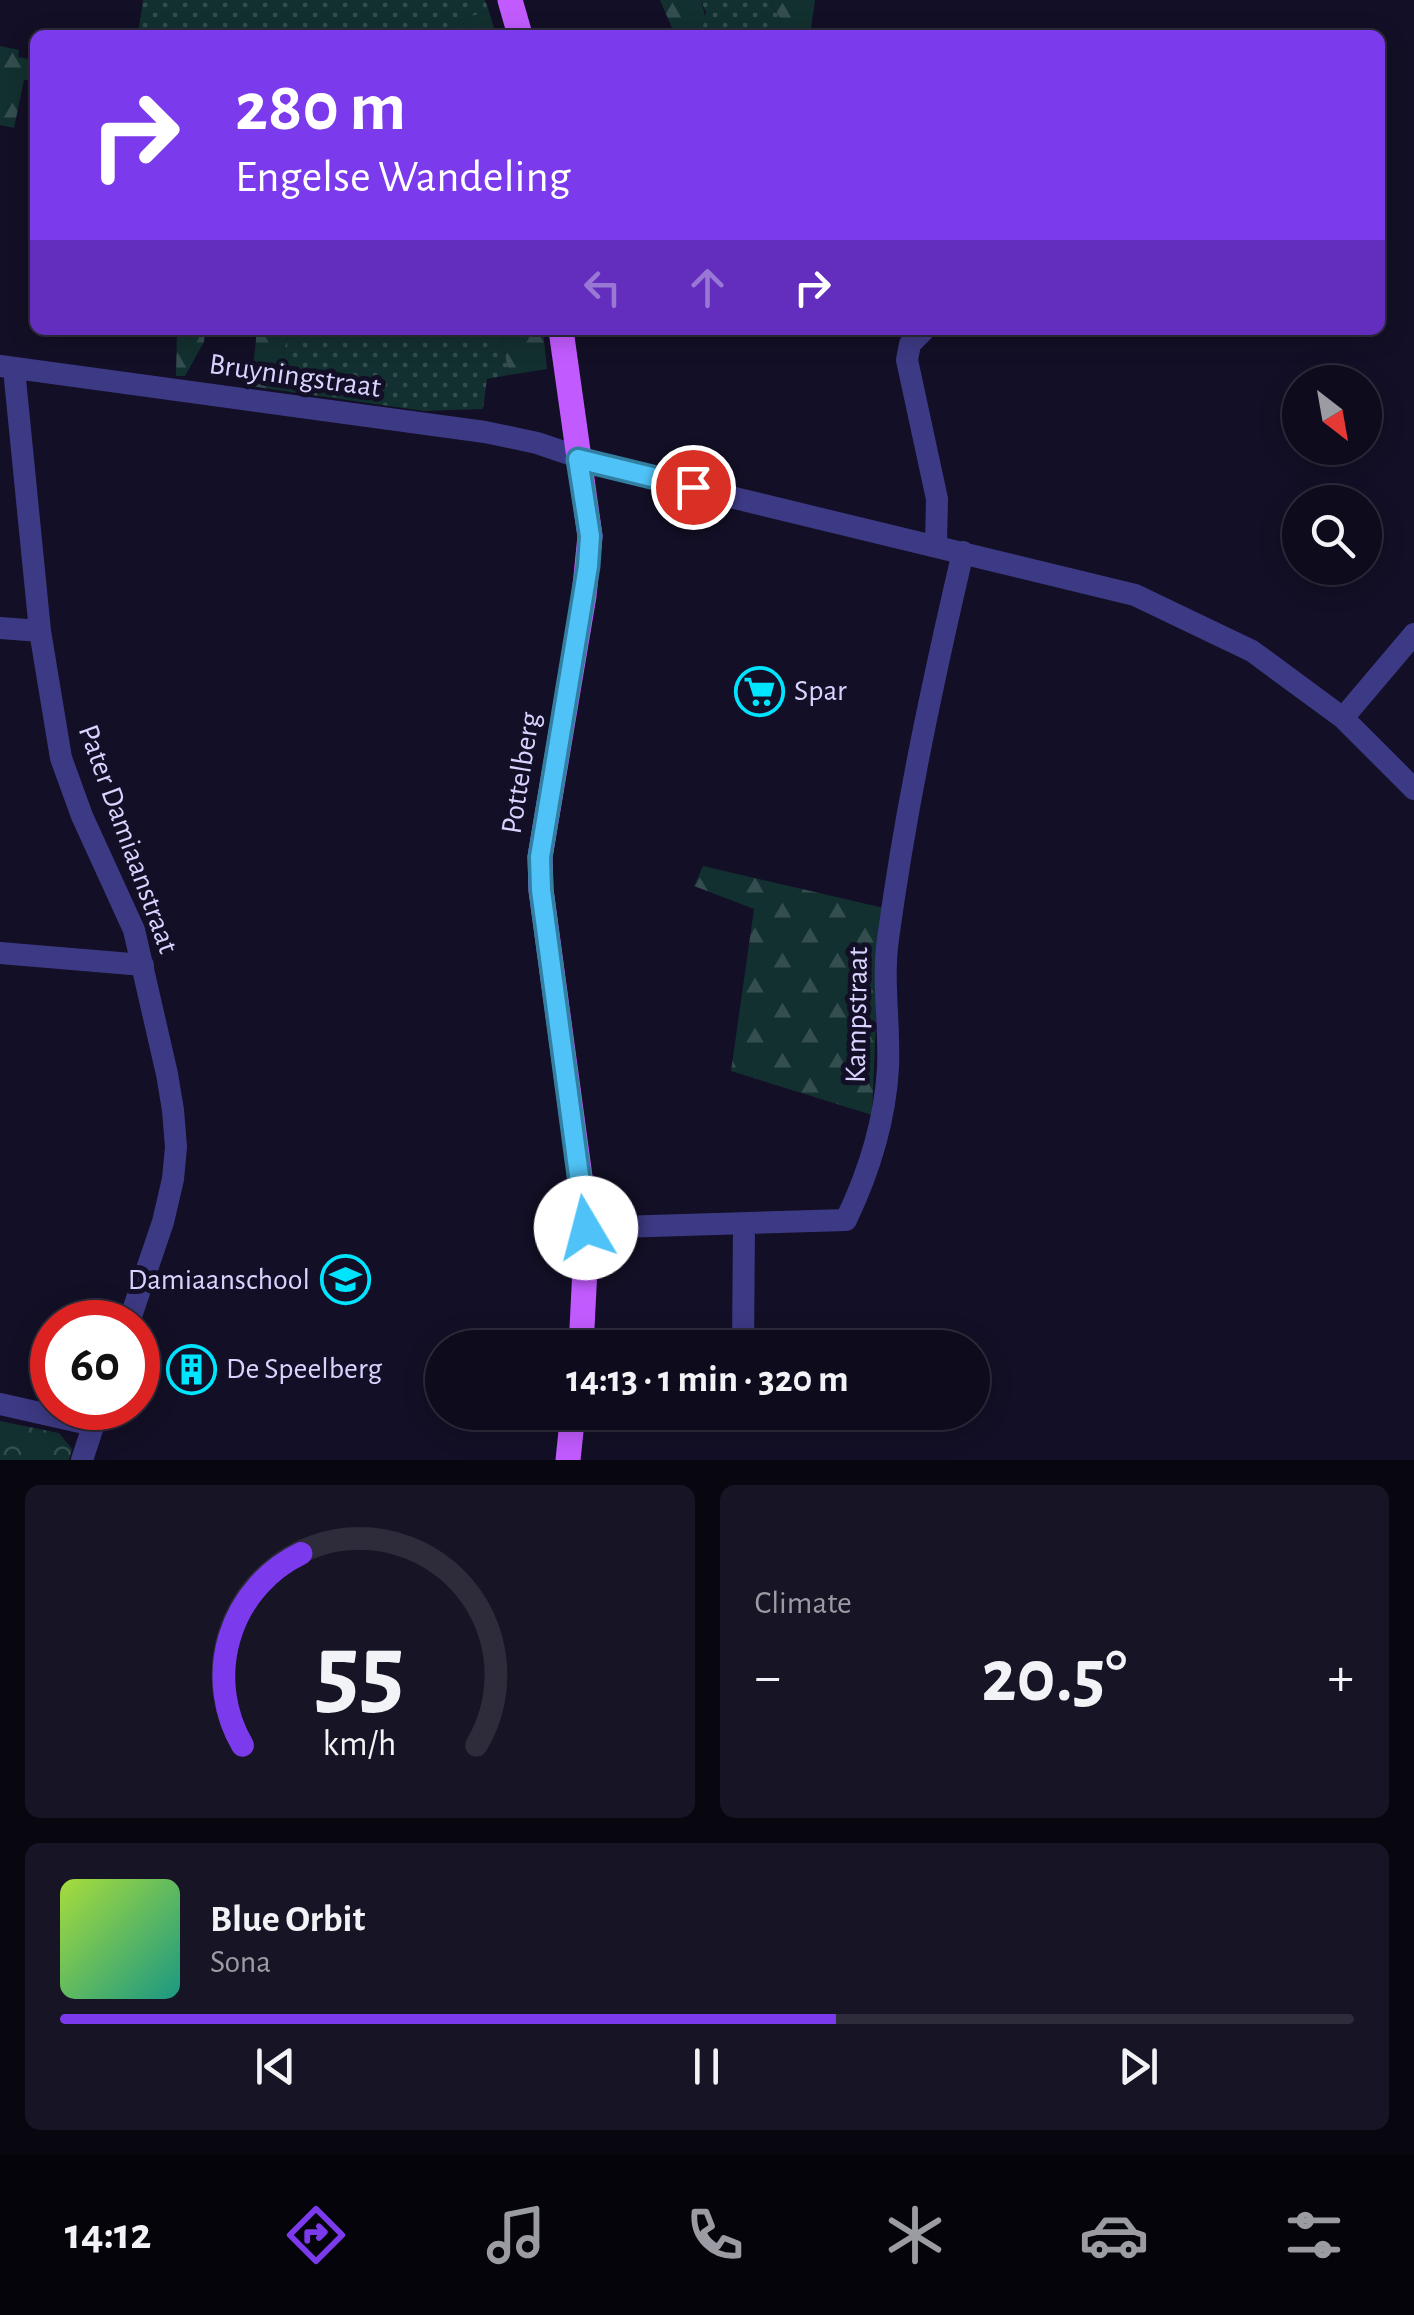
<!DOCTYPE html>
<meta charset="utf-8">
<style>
:root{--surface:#0e0b1c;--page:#171425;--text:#f1f3f6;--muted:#9b9ba3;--line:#2e2b3b;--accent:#7c3aed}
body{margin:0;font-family:"Alegreya Sans",sans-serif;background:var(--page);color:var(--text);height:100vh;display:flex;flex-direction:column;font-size:38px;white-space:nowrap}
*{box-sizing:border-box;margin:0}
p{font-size:32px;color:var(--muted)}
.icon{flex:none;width:55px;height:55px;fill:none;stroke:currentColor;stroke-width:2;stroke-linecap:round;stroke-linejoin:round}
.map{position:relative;height:1460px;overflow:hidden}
.details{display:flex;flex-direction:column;gap:25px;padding:25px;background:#08060f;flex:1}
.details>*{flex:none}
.hud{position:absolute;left:30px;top:30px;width:1355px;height:305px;border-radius:15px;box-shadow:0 5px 25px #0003,0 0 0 2px var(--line);background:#7c3aed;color:#fff;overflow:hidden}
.needle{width:65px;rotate:149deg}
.tools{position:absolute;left:1282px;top:365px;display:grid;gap:20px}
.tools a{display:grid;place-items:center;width:100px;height:100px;border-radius:50%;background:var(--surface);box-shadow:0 5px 25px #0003,0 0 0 2px var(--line);font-size:50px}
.speed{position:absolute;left:30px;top:1300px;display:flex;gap:20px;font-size:50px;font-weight:700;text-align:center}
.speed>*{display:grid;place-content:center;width:130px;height:130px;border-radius:50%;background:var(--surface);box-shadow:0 5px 25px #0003,0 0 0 2px var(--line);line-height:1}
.speed .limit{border:15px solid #d22;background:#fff;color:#111}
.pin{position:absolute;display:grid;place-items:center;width:85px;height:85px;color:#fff;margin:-42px;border:5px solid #fff;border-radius:50%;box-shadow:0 2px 10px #0007}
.me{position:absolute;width:110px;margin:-55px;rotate:352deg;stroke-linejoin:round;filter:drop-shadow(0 0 8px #0008)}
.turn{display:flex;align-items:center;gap:35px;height:210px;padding:0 40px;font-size:45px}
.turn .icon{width:130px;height:130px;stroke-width:2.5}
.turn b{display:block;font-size:70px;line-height:85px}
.lanes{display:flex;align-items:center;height:95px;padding:0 40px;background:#0003;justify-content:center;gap:50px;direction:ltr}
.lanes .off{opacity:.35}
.big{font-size:75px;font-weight:600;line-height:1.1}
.details .card{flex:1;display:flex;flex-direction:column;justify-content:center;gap:15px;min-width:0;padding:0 35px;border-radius:15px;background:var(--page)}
.details .dial{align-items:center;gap:0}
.dial svg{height:260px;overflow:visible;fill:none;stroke:var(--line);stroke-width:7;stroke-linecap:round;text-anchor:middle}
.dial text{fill:var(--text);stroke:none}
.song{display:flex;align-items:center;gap:30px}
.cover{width:120px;height:120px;border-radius:15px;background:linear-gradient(135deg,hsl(80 70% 55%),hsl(170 70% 35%))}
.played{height:10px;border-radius:5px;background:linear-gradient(90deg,var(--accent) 60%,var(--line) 60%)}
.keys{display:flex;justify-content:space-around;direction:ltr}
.heat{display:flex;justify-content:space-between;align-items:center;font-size:55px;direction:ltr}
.details .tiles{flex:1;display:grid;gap:25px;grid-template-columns:1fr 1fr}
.card:last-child{grid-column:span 2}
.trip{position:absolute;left:425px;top:1330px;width:565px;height:100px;border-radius:50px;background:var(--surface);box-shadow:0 5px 25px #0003,0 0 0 2px var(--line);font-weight:600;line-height:100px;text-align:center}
.tab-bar{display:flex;height:160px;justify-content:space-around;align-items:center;background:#06040b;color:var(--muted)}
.tab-bar .icon{width:70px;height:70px}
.tab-bar .active{color:var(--accent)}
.tab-bar b{font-size:45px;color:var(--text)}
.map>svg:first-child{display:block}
.grass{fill:url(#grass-dots)}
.forest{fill:url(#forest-firs)}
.park{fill:url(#park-crowns)}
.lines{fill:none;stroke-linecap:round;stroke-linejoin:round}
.minor{stroke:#3d3a85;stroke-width:22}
.primary{stroke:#c25bff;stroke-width:25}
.route-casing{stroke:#337fa1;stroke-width:25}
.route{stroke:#4fc3f7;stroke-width:18}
.labels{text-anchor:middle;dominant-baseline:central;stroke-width:10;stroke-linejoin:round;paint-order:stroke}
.street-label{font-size:30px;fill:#d9d4ff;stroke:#130f26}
.poi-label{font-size:30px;fill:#d9d4ff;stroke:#130f26;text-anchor:start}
</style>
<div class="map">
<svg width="1414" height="1460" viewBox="0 0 1414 1460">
<defs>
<pattern id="grass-dots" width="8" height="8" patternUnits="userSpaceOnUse" patternTransform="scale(2.5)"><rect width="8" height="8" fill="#12302f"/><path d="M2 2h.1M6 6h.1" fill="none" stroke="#344d4e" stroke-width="1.8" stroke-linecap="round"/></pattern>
<pattern id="forest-firs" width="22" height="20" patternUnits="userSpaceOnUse" patternTransform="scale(2.5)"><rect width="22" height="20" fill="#12302f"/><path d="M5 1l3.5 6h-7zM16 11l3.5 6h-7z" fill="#344d4e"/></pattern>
<pattern id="park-crowns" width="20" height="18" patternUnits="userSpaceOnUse" patternTransform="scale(2.5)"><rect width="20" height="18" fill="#12302f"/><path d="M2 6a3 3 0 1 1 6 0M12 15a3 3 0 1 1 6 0" fill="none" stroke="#344d4e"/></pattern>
</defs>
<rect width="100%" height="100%" fill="#130f26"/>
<!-- grass -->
<path class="grass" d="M143,0H485L489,11L460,20L448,35H138Z
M701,0H769L781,20L778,35H698L706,13Z
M288,330H500L509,375L487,379L483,409L424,411L277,390Z"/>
<!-- forest -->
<path class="forest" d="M660,0H701L706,20L698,35H675Z
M769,0H815L810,35H778L781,20Z
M489,11L496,35H448L460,20Z
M0,46L19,50L18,57L35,60V81L24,80L14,128L0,125Z
M177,330H205L204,342L185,376H176Z
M257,330H288L277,390L251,386Z
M500,330H543L547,369L509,375Z
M703,866L884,908L880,926L872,1115L731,1071L754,909L694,886Z"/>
<!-- park -->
<path class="park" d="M0,1421L59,1433L72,1449L69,1460H0Z"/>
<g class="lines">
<!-- minor -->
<path class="minor" d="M924,330L910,344L907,360L937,499L936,544
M0,366L485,432L537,443L611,468L1135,595L1252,651L1343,718L1414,789
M14,369L40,631L61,758L82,816L134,930L167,1074L173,1110L176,1147L173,1179L163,1222L129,1322
M0,628L40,631
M1343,718L1414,634
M0,953L143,965
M587,1228L846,1220C869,1172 885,1121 888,1068C890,1025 882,981 888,939C906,806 933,681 963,552
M743,1348L744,1224
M0,1404L93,1425
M82,1460L99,1408"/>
<!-- primary -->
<path class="primary" d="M510,0L520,35
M561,330L590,536L584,596L540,857L541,890L587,1228L581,1348
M568,1460L573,1412"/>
</g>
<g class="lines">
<defs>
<path id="route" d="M586,1228L541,890L540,857L588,566L590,536L578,459L693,487"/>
</defs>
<!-- route casing -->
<use href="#route" class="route-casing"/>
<!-- route -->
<use href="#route" class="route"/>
</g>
<!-- icons -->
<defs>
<symbol id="supermarket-ring" viewBox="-11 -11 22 22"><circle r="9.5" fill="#130f26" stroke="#00e5ff" stroke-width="1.5"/><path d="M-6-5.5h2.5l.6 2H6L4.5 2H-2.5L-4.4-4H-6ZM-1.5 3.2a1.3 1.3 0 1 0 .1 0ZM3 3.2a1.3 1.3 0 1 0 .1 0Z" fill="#00e5ff"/></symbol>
<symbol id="school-ring" viewBox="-11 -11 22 22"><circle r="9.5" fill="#130f26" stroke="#00e5ff" stroke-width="1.5"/><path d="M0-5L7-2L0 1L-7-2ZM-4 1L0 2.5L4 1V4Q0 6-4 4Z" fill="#00e5ff"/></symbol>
<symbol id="building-ring" viewBox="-11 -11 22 22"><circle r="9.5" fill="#130f26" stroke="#00e5ff" stroke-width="1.5"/><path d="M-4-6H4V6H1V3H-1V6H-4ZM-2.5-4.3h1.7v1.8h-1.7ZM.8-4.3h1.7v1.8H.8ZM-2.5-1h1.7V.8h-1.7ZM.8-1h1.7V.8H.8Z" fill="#00e5ff"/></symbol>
</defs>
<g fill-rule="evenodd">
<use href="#supermarket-ring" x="732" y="664" width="55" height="55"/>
<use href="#school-ring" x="318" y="1252" width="55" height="55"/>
<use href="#building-ring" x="164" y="1342" width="55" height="55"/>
</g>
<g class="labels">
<!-- street labels -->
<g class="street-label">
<text transform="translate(295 376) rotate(8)">Bruyningstraat</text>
<text transform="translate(521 773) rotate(-81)">Pottelberg</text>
<text transform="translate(128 839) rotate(70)">Pater Damiaanstraat</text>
<text transform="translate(857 1015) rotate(-89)">Kampstraat</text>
</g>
<!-- poi labels -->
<g class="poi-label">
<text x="794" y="691">Spar</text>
<text x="310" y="1280" text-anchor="end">Damiaanschool</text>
<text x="226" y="1369">De Speelberg</text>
</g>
</g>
</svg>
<div class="tools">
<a><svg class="needle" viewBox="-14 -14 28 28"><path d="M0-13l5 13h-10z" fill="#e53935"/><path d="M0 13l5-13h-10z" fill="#9b9ba3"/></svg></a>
<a><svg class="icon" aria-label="search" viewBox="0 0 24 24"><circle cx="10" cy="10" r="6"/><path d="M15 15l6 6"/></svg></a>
</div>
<div class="speed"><div class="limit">60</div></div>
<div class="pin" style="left:693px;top:487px;background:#d93025"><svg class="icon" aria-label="arrive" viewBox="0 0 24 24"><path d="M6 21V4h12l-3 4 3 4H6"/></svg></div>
<svg class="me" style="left:586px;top:1228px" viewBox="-20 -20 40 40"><circle r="19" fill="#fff"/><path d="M0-13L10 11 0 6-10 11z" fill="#4fc3f7"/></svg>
<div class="trip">14:13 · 1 min · 320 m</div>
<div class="hud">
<div class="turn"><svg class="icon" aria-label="right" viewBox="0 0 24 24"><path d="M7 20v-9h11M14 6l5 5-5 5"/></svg><div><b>280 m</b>Engelse Wandeling</div></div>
<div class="lanes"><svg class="icon off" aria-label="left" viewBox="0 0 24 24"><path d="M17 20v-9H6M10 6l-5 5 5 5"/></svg><svg class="icon off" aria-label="ahead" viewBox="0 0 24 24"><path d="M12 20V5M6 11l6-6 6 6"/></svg><svg class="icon" aria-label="right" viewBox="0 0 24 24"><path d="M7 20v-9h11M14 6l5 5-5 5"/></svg></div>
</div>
</div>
<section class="details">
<div class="tiles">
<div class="card dial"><svg viewBox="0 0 100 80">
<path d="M14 69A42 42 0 1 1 86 69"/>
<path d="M14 69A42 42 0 0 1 32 10" stroke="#7c3aed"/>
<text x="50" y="56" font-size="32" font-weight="700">55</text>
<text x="50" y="72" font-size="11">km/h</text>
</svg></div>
<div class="card"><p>Climate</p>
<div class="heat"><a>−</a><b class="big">20.5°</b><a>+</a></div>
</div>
<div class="card">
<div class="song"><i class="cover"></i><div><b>Blue Orbit</b><p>Sona</p></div></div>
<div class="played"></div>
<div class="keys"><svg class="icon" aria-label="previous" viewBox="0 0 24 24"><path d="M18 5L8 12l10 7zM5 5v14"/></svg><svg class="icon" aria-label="pause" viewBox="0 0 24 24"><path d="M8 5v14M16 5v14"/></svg><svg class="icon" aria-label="next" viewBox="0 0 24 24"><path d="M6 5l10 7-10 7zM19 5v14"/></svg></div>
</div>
</div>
</section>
<nav class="tab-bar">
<b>14:12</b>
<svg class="icon active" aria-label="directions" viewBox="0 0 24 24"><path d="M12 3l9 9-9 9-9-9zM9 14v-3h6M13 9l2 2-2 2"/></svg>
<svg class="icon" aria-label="music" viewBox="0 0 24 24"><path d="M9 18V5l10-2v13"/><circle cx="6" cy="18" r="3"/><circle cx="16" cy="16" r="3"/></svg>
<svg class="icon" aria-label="phone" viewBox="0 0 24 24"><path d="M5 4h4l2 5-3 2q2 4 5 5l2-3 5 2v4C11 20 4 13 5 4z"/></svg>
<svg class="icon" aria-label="climate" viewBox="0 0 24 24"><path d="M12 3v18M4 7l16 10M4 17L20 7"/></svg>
<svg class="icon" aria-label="car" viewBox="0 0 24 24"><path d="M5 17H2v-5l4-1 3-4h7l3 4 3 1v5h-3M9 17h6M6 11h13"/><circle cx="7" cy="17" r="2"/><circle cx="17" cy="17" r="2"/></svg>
<svg class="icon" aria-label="filters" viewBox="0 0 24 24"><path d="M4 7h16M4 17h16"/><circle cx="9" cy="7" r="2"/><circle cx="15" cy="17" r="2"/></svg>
</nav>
